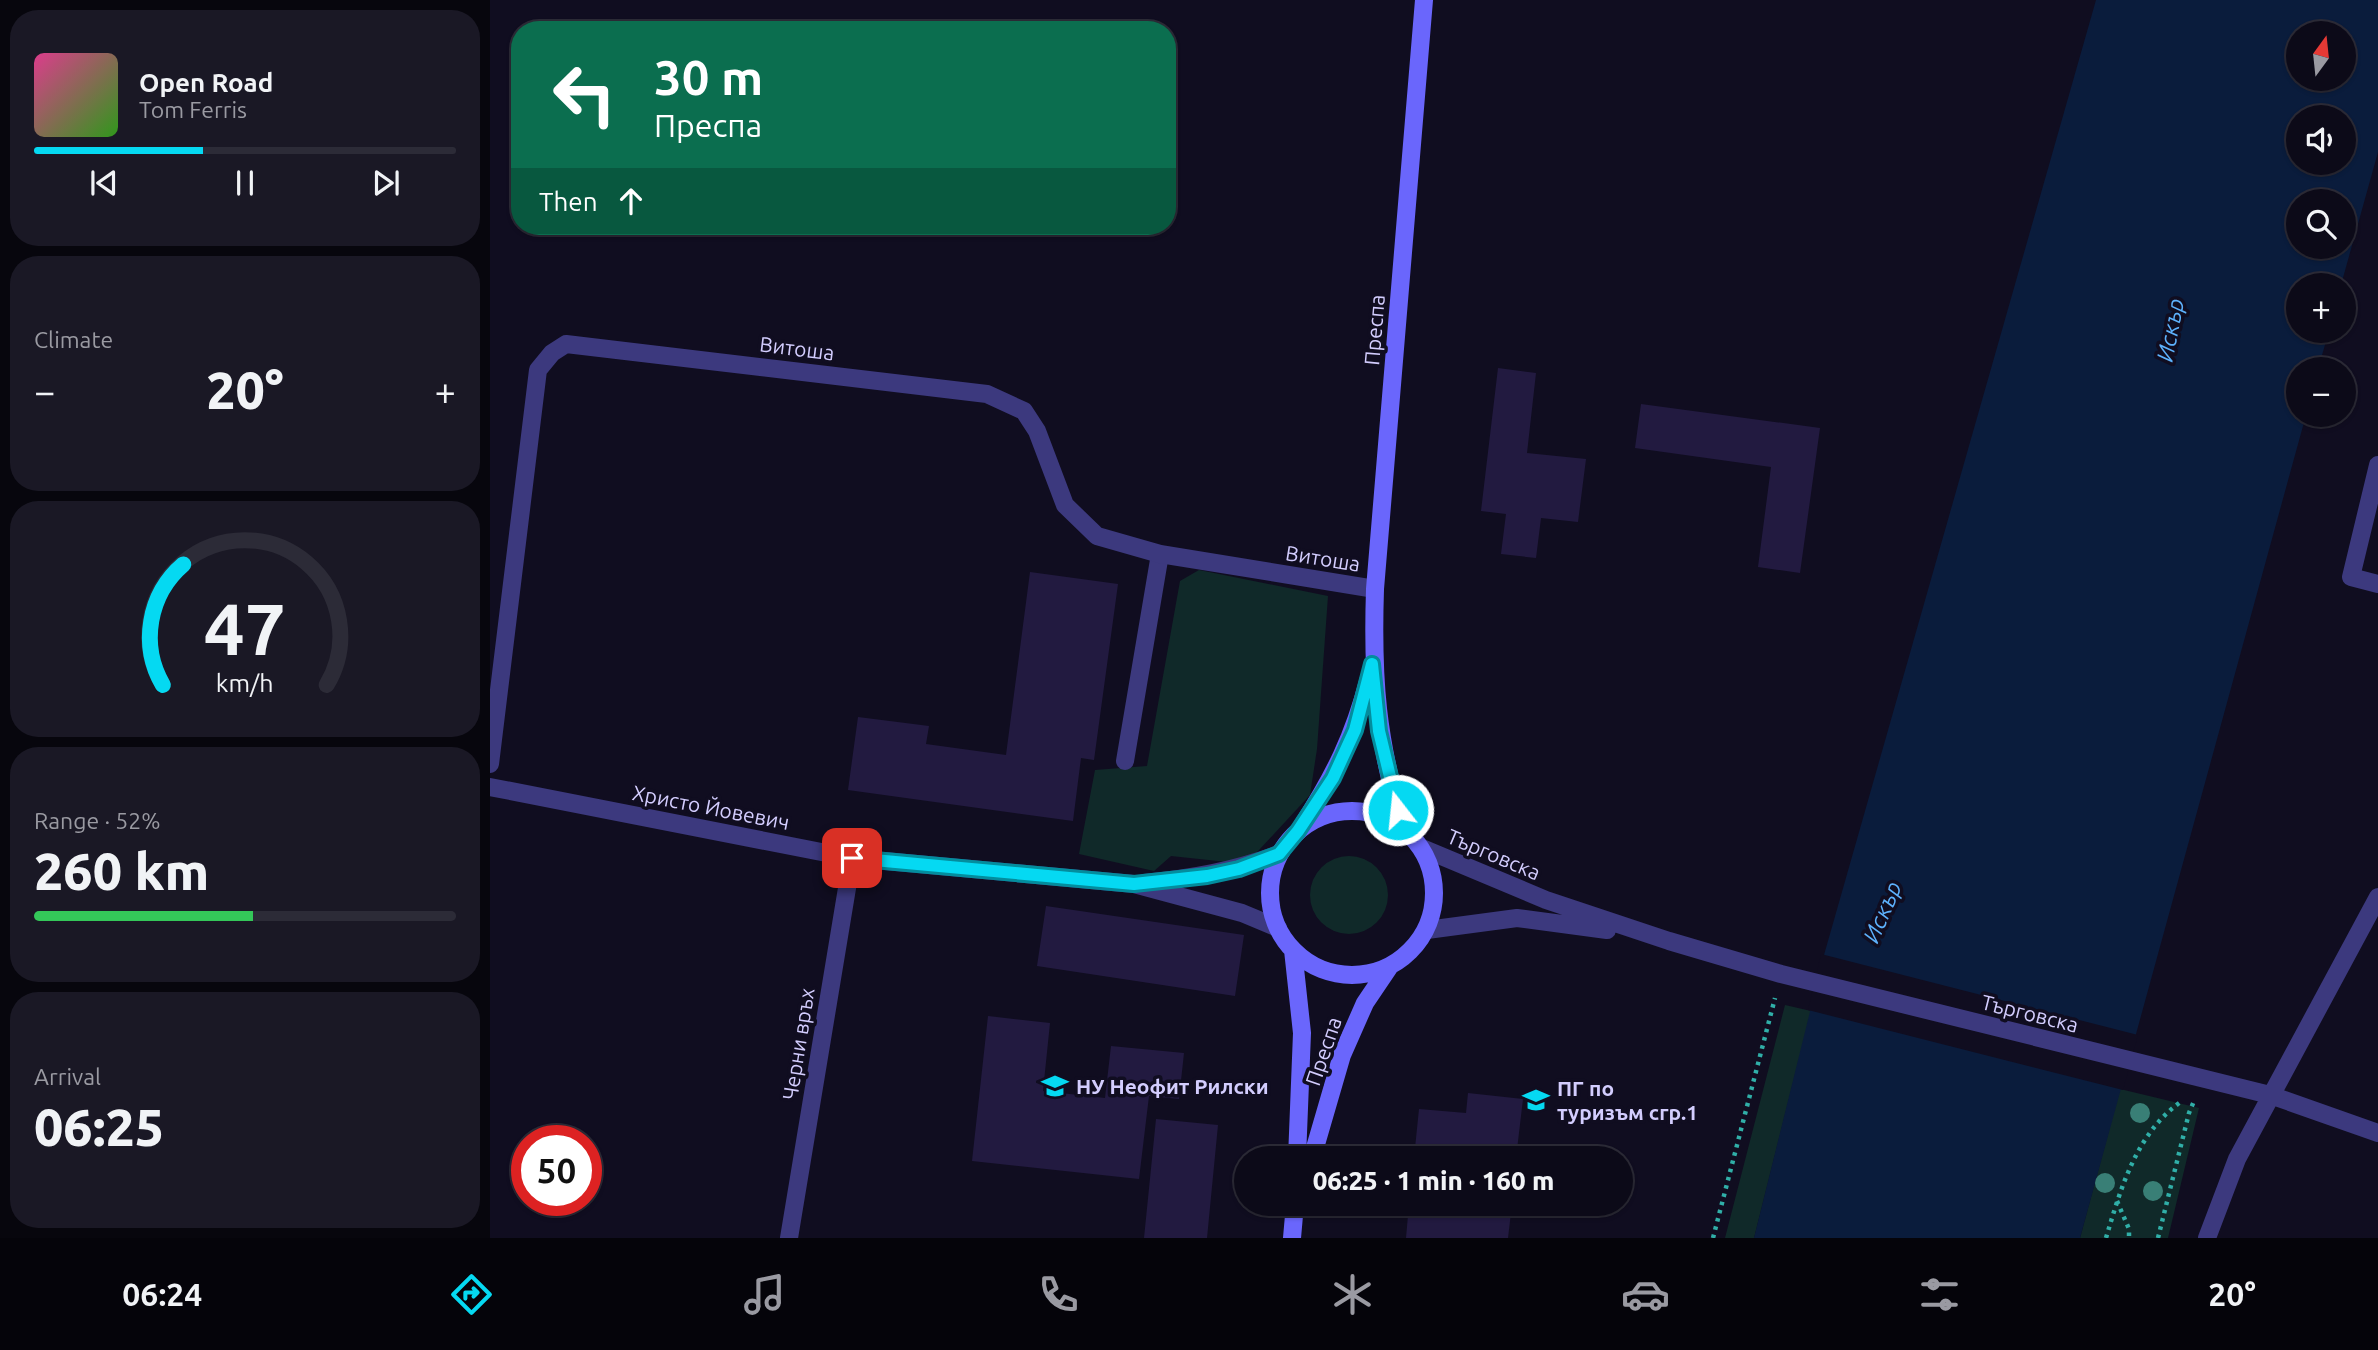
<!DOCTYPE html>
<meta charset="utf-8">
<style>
:root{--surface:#0c0a18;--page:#1a1825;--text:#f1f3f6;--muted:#9a9aa2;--line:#2c2b37;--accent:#05d9f2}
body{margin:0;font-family:Ubuntu,sans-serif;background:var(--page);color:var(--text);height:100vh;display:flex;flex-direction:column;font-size:26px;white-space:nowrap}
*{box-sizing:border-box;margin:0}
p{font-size:23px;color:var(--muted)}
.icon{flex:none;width:38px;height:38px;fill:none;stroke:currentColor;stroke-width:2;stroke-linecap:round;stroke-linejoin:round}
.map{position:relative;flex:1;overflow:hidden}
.details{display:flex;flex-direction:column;gap:10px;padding:10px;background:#07060d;width:490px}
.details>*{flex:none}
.guide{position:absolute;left:21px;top:21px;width:665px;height:214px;border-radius:28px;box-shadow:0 2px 5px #0004,0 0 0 2px var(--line);background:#0b6e4f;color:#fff;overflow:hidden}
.needle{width:46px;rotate:15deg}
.buttons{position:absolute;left:1796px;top:21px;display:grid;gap:14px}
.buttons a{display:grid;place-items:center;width:70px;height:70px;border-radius:50%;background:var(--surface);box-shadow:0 2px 5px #0004,0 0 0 2px var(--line);font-size:35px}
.speed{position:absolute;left:21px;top:1125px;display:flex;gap:14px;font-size:35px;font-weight:700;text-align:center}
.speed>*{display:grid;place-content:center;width:91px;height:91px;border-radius:50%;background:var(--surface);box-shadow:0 2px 5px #0004,0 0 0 2px var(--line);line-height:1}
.speed .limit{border:10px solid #d22;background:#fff;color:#111}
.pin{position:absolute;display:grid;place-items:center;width:60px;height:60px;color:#fff;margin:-30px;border-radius:14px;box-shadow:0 4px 10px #0006}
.me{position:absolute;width:77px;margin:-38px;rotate:344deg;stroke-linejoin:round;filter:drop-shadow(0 0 5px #0008)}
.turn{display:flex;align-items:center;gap:24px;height:147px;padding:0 28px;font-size:32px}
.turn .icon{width:91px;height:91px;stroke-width:2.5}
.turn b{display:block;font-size:49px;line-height:60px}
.then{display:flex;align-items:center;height:66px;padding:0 28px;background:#0003;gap:14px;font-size:26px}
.big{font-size:52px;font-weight:800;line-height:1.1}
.details .card{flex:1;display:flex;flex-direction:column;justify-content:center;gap:10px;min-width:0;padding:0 24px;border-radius:28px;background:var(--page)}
.details .dial{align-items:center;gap:0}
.dial svg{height:182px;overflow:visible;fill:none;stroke:var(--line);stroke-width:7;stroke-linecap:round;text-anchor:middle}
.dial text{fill:var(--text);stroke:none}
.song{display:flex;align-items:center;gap:21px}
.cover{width:84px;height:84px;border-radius:10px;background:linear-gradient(135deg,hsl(330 70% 55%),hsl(110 70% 35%))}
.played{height:7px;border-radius:4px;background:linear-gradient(90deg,var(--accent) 40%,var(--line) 40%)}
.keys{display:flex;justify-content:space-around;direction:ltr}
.heat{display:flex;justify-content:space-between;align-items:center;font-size:38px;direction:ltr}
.charge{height:10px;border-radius:5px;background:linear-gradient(90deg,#34c759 52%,var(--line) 0)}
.trip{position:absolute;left:744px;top:1146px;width:399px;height:70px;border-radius:35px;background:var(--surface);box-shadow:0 2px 5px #0004,0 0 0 2px var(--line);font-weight:800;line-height:70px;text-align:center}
.tabs{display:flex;height:112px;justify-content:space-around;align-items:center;background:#05040a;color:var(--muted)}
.tabs .icon{width:49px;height:49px}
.tabs .active{color:var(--accent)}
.tabs b{font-size:32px;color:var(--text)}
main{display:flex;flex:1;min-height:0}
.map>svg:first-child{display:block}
.green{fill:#102929}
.water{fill:#0a1c3c;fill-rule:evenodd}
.pier{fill:#100d20}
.building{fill:#221a40}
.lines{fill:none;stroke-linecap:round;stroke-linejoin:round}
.path{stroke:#30afa8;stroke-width:4.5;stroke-dasharray:3.5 5;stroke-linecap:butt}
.service{stroke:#3c397e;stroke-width:18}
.minor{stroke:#3c397e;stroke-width:18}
.secondary{stroke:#6a66fc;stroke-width:18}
.tree{fill:#397f76}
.route-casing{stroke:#038d9d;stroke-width:18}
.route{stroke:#05d9f2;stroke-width:12}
.labels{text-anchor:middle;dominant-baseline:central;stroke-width:7;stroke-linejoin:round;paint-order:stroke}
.street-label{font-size:21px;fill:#d3cdfe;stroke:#100d20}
.poi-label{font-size:21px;font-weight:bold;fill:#d3cdfe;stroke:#100d20;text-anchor:start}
.water-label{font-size:23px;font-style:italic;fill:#5db1fc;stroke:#100d20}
</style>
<main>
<section class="details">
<div class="card">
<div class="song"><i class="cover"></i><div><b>Open Road</b><p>Tom Ferris</p></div></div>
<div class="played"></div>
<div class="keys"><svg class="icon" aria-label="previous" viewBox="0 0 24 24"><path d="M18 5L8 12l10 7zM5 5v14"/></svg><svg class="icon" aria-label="pause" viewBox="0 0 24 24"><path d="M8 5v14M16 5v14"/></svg><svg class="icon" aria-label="next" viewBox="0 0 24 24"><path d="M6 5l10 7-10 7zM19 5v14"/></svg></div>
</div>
<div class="card"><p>Climate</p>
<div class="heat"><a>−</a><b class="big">20°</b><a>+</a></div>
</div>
<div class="card dial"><svg viewBox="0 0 100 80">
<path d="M14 69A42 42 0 1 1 86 69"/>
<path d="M14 69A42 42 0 0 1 23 16" stroke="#05d9f2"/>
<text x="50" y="56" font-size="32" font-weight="700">47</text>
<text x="50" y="72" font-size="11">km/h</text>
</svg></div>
<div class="card"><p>Range · 52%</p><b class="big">260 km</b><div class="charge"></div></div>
<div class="card"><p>Arrival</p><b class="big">06:25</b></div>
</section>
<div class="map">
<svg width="1888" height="1238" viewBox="0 0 1888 1238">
<rect width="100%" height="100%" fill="#100d20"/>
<!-- green -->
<path class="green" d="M709,570L838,596L827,749L820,795L756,864L681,856L664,871L589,854L605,770L657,766L690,581Z
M820 895a39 39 0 1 1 78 0a39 39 0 1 1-78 0Z
M1295,1005L1321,1011L1264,1238H1235Z
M1630,1089L1709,1108L1678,1238H1590Z"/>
<!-- water -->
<path class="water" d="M1606,0H1888V152L1851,285H1808V331H1839L1828,369H1808V415H1816L1590,1238H1264L1334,955ZM1808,33H1853V79H1808ZM1808,117H1853V163H1808ZM1808,201H1853V247H1808Z"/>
<!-- pier -->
<path class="pier" d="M1331,954L1648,1035L1633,1090L1318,1010Z"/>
<!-- building -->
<path class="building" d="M1008,368L1046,373L1037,453L1096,459L1088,522L1051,518L1046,558L1011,554L1016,514L991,511Z
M1151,404L1330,428L1310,573L1268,567L1281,467L1145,448Z
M540,572L628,584L604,760L591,758L583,821L358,790L368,717L439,726L436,744L516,755Z
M556,906L754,935L745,996L547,966Z
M498,1016L560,1023L553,1091L615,1098L621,1046L694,1053L689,1099L659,1096L649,1179L482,1161Z
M978,1093L1033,1099L1026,1158H924L929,1109L976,1113Z
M666,1119L728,1125L717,1238H654Z
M919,1204H1022L1018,1238H916Z"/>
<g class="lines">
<!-- path -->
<path class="path" d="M1627,1201L1639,1229V1238
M1223,1238L1285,998
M1616,1238C1631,1188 1646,1133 1692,1101
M1668,1238L1699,1113L1704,1101"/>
<!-- service -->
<path class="service" d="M635,761L670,554"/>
<!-- minor -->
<path class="minor" d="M1888,465L1861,577L1888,584
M0,764L48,370L62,353L76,344L497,394L534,411L547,431L575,505L607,536L670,554L885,589
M0,787L362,858L644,884L752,913L788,928
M932,848L1056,900L1179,941L1291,974L1780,1095L1888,1133
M654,883C702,878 744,871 789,854
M937,930L1027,918L1117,930
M299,1238L362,858
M1717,1238L1747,1159L1888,897"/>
<!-- secondary -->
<path class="secondary" d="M780 893a82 82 0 1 1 164 0a82 82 0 1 1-164 0Z
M812,826C845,774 863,738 879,678
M913,828C887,740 882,680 885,589L934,0
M803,950L812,1033L807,1158
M822,1158L852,1055L875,1003L900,966
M802,1238L805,1204"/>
</g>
<!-- trees -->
<g class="tree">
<circle cx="1650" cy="1113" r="10"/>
<circle cx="1615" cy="1183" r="10"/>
<circle cx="1663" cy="1191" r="10"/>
</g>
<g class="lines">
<defs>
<path id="route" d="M362,858L644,884L717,876L749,869L789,854L808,831L843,778L865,730L882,664L889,731L908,810"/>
</defs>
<!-- route casing -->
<use href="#route" class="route-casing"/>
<!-- route -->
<use href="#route" class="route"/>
</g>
<!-- icons -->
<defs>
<symbol id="school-bare" viewBox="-9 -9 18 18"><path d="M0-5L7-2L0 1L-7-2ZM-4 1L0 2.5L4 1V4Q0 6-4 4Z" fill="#05d9f2" stroke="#100d20" stroke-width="2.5" paint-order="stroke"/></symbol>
</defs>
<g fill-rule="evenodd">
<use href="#school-bare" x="546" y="1067" width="38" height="38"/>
<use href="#school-bare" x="1027" y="1081" width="38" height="38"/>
</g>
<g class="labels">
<!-- street labels -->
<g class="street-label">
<text transform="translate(884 330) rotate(-85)">Преспа</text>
<text transform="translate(307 348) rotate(7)">Витоша</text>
<text transform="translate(833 558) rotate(9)">Витоша</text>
<text transform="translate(221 807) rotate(11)">Христо Йовевич</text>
<text transform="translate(1004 854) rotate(23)">Търговска</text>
<text transform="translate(1540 1013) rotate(14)">Търговска</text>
<text transform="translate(308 1044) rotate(-81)">Черни връх</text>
<text transform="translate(833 1051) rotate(-71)">Преспа</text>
</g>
<!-- poi labels -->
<g class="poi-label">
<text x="586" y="1086">НУ Неофит Рилски</text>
<text x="1067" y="1088">ПГ по<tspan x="1067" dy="24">туризъм сгр.1</tspan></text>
</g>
<!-- water labels -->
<g class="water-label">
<text transform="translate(1680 330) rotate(-79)">Искър</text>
<text transform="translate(1392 912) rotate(-67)">Искър</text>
</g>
</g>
</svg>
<div class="buttons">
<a><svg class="needle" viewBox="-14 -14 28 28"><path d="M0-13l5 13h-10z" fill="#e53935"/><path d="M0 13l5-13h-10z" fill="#9a9aa2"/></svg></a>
<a><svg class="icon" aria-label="sound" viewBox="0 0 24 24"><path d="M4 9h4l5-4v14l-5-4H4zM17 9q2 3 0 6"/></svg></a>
<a><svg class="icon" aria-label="search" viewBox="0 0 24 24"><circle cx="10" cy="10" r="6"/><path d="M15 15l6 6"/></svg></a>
<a>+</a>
<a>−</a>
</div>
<div class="speed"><div class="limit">50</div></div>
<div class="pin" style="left:362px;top:858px;background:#d93025"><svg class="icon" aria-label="arrive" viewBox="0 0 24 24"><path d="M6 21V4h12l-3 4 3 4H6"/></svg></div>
<svg class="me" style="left:908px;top:810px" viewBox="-20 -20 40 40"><circle r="17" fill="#05d9f2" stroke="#fff" stroke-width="3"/><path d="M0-11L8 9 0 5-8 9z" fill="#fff"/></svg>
<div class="trip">06:25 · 1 min · 160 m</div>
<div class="guide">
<div class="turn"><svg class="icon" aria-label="left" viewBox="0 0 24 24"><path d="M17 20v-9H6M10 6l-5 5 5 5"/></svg><div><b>30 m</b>Преспа</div></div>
<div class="then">Then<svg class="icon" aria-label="ahead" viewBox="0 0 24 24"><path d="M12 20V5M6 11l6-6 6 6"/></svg></div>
</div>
</div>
</main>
<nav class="tabs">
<b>06:24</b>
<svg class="icon active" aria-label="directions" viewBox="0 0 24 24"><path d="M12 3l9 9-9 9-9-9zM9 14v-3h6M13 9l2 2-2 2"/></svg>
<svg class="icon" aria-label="music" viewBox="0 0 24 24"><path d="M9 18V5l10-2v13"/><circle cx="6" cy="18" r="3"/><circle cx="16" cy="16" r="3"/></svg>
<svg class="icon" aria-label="phone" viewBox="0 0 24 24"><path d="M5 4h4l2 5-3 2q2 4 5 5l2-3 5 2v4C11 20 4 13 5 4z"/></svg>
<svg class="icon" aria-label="climate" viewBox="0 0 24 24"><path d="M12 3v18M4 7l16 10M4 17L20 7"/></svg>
<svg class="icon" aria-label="car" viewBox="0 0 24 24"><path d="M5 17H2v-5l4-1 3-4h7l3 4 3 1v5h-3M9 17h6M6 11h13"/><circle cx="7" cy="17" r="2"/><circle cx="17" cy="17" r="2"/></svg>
<svg class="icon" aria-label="filters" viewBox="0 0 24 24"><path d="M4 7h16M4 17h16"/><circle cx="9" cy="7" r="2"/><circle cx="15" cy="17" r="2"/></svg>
<b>20°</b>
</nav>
